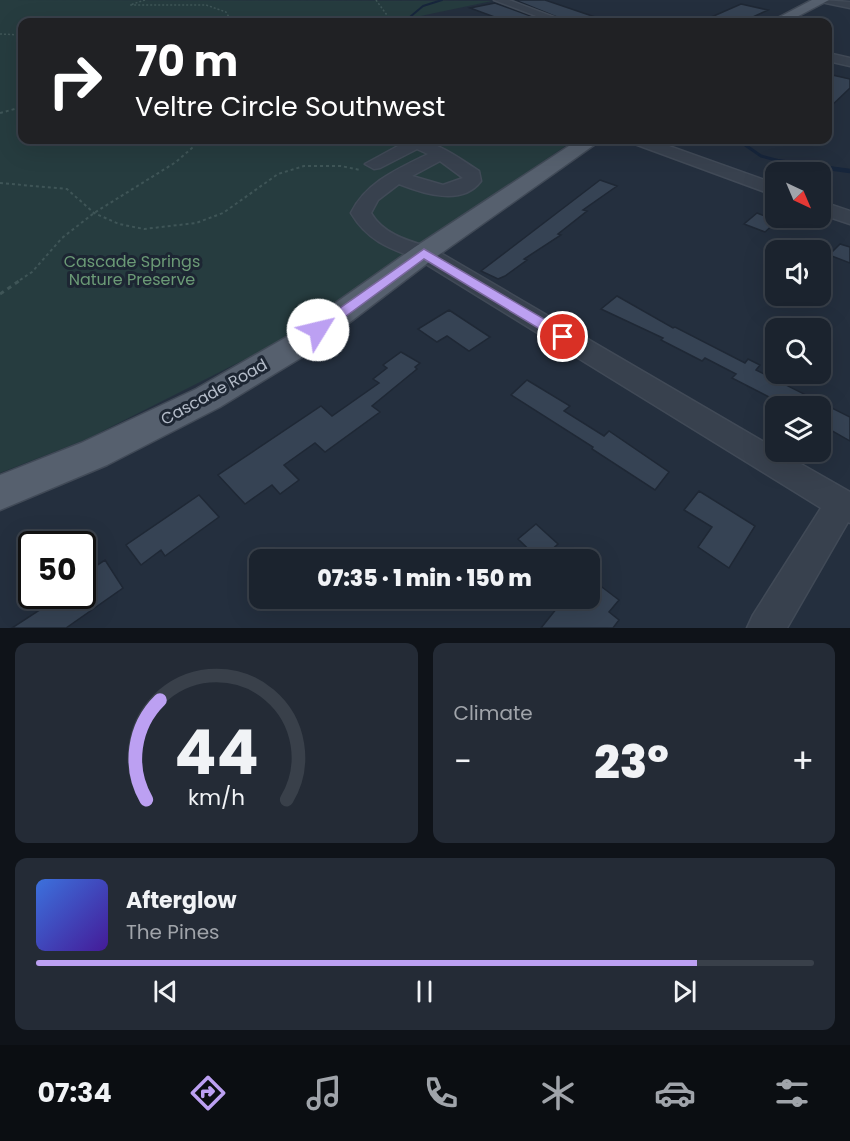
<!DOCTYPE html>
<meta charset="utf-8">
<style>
:root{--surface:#1b232e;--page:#242b36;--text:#f1f3f6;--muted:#a0a4aa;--line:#39404a;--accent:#bca0f2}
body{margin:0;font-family:Poppins,sans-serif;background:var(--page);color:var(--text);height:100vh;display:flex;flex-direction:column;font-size:22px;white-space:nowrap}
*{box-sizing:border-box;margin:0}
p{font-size:20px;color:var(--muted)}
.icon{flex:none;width:33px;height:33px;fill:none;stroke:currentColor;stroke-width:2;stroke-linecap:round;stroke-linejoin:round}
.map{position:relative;height:628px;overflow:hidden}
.side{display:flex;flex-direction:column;gap:15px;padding:15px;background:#0f1319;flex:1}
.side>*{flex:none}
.banner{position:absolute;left:18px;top:18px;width:814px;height:126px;border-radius:12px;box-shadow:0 6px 24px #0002,0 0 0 2px var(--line);background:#202124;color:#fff;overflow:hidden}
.needle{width:39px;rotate:136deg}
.controls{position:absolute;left:765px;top:162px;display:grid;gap:12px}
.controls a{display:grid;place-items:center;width:66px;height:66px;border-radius:12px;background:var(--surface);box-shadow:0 6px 24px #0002,0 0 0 2px var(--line);font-size:30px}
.speed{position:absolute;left:18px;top:531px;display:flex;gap:12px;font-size:30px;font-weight:700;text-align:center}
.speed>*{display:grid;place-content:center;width:78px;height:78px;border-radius:50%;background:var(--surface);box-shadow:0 6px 24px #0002,0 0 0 2px var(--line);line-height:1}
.speed .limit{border:3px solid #111;border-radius:9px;background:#fff;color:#111}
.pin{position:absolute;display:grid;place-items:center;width:51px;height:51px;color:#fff;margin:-26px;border:3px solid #fff;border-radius:50%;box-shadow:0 2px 6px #0007}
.me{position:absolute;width:66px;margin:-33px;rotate:54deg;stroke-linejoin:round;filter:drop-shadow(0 0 4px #0008)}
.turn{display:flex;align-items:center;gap:21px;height:126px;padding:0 18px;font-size:27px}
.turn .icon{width:78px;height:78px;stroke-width:2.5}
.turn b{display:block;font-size:42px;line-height:51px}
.big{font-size:45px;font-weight:800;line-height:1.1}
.side .tile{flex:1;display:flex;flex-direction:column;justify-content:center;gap:9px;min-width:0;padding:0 21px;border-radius:12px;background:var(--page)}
.side .dial{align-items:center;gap:0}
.dial svg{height:156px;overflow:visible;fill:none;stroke:var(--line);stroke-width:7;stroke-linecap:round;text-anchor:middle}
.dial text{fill:var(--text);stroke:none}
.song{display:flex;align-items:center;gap:18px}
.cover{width:72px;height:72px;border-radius:9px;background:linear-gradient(135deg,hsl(220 70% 55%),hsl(260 70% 35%))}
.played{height:6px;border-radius:3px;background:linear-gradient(90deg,var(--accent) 85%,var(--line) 85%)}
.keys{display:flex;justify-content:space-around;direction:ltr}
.heat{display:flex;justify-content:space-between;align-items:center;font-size:33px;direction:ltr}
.side .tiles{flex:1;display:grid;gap:15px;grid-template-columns:1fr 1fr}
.tile:last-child{grid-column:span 2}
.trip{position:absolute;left:249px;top:549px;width:351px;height:60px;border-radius:12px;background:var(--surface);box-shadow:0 6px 24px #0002,0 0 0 2px var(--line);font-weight:800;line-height:60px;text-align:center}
.tabs{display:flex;height:96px;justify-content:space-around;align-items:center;background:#0b0e12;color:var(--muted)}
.tabs .icon{width:42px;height:42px}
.tabs .selected{color:var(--accent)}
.tabs b{font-size:27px;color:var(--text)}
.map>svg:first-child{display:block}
.green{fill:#263c3f}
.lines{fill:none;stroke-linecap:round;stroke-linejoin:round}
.stream-far2{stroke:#17263c;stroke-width:2}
.stream-far1{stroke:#17263c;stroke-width:3}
.stream{stroke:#17263c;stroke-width:4.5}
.building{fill:#364354;stroke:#1f2835;stroke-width:1.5}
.minor-casing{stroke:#414a57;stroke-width:3}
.major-casing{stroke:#414a57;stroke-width:3}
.path-far2{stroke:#3f5557;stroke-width:1.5;stroke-dasharray:2 2;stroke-linecap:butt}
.path-far1{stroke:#3f5557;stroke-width:2;stroke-dasharray:3 3;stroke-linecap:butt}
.path{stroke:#3f5557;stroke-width:3;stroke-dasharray:4.5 4.5;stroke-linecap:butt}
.minor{fill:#38414e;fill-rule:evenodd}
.major{fill:#56606e;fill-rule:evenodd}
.route{fill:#bca0f2;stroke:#7a689d;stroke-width:1.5}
.labels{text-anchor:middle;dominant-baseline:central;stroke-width:6;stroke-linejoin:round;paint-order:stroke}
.park-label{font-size:16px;fill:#6b9a76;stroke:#1d2633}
.street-label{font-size:16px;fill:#b4bcc9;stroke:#1d2633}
</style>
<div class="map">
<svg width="850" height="628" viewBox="0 0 850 628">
<rect width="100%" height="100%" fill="#242f3e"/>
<!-- green -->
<path class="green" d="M0,0L492,1L392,22H22V140H574L301,331L87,439L0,473Z"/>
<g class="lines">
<!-- stream-far2 -->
<path class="stream-far2" d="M404,22L423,6L442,0"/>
<!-- stream-far1 -->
<path class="stream-far1" d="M738,140L761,156L783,162"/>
<!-- stream -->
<path class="stream" d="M776,161L850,171"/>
</g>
<!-- building -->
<path class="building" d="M515,0H545L604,20V22H569Z
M495,3L547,22H508L470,8Z
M741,4L768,10L742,22H700Z
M828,74L850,79V88L828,109Z
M600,180L617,186L583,210L587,211L558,234L561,235L524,259L527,260L505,276L498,279L481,271Z
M757,213L777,221L765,232L744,224Z
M840,244L850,247V263L829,255Z
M617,296L673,328L675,327L745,363L748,359L760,365L756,370L850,417V441L820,424V406H793L769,397L732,378L736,374L705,358L702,361L661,340L663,338L601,309Z
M449,310L490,337L469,351L447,336L437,342L418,329Z
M401,352L420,363L415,367L417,369L372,406L380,412L325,452L315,443L284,465L299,480L280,494L272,485L245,504L218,475L321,406L332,416L379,383L373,379L387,368L383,365Z
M527,380L570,406L564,411L604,436L609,431L669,472L655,490L592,449L593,447L511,395Z
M699,491L755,526L729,568L698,547L712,527L684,510Z
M199,495L219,517L165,556L161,550L141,565L126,545Z
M536,524L558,544L540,560L518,539Z
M105,560L123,588L66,628H12L61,596H82V575Z
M590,578L619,600L609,612L619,620L613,628H541L565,598H590Z"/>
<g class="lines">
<defs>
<path id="minor" d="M494,0H509L567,22H552Z
M820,0L850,2V8L821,2Z
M828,53L850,58V66L828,61Z
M409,140C436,140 457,157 479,171L481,181C462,207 422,193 399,184L378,200L371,213C384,235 409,241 432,248L776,449V452H780L850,492V523L848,522L787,628H747L753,615L821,508L416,258C388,248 367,240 351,213C366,182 398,169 428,154L417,149L380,168L374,169L365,164ZM440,161L463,178L443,185L412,176Z
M630,140H652L776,184V196L632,143Z
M820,201L850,211V224L820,214Z"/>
<path id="major" d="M812,0H829L787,22H770Z
M578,140H601L433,259L312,351L220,407L107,465L0,510V475L81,443L196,389L290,335L415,247Z"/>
</defs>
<!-- minor casing -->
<use href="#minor" class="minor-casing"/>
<!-- major casing -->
<use href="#major" class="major-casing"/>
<!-- path-far2 -->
<path class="path-far2" d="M145,0L130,5H206L226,12L230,19L228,22
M376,0L392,22
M0,34L22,35"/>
<!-- path-far1 -->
<path class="path-far1" d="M0,113L22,107
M0,183L67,189L94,213L119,224L144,229L196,223L223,213L278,174L304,166H341L360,170
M20,280L32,272L62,238L94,213L176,162L201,140"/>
<!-- path -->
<path class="path" d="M0,294L22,279"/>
<!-- minor -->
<use href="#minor" class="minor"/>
<!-- major -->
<use href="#major" class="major"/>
</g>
<!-- route -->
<path class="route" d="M424,249L568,333L570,337L568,340H558L424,259L323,333H313V327Z"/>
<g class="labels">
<!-- park labels -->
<g class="park-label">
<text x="132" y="261">Cascade Springs<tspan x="132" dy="18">Nature Preserve</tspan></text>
</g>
<!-- street labels -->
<g class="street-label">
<text transform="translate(214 392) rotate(-29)">Cascade Road</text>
</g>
</g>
</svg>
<div class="controls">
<a><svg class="needle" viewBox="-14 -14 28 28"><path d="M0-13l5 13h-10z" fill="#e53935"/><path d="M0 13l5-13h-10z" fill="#a0a4aa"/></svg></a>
<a><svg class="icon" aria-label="sound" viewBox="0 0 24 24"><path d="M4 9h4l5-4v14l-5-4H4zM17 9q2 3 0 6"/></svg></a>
<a><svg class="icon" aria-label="search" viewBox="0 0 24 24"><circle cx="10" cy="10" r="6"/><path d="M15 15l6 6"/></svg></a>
<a><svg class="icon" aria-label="layers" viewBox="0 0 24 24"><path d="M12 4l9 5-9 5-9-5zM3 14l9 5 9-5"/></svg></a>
</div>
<div class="speed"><div class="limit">50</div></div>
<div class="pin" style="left:563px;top:337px;background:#d93025"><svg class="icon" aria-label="arrive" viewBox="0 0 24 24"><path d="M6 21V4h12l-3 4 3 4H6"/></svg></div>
<svg class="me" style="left:318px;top:330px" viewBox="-20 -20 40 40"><circle r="19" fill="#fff"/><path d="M0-13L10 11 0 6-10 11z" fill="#bca0f2"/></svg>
<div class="trip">07:35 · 1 min · 150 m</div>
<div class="banner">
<div class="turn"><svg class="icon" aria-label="right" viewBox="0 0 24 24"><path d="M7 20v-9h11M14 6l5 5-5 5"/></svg><div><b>70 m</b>Veltre Circle Southwest</div></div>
</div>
</div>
<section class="side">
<div class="tiles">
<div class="tile dial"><svg viewBox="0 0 100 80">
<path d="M14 69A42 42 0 1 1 86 69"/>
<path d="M14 69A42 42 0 0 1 21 18" stroke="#bca0f2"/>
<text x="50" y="56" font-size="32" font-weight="700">44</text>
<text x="50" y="72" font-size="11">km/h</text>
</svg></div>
<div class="tile"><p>Climate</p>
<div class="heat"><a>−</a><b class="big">23°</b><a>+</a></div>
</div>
<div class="tile">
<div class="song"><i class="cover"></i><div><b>Afterglow</b><p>The Pines</p></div></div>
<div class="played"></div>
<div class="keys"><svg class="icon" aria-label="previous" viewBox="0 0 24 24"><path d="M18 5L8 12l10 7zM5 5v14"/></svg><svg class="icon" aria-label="pause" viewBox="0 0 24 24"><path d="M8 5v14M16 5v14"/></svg><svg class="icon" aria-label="next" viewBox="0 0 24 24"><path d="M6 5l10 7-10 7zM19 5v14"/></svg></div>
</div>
</div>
</section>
<nav class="tabs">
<b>07:34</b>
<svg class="icon selected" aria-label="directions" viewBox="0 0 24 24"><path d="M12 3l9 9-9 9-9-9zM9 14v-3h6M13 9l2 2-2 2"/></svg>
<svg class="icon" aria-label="music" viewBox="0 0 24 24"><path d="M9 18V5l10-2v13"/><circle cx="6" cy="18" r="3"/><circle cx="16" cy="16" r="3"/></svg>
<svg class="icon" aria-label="phone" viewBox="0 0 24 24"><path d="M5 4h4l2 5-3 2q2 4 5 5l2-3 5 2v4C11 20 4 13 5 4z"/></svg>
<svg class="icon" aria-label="climate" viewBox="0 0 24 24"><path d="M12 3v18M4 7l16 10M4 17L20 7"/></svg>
<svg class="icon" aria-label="car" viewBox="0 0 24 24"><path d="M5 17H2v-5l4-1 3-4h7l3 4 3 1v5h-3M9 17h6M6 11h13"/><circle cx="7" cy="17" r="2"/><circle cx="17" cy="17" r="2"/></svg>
<svg class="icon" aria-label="filters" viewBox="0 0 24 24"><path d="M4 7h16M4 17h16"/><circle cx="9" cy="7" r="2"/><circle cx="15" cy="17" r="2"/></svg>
</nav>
